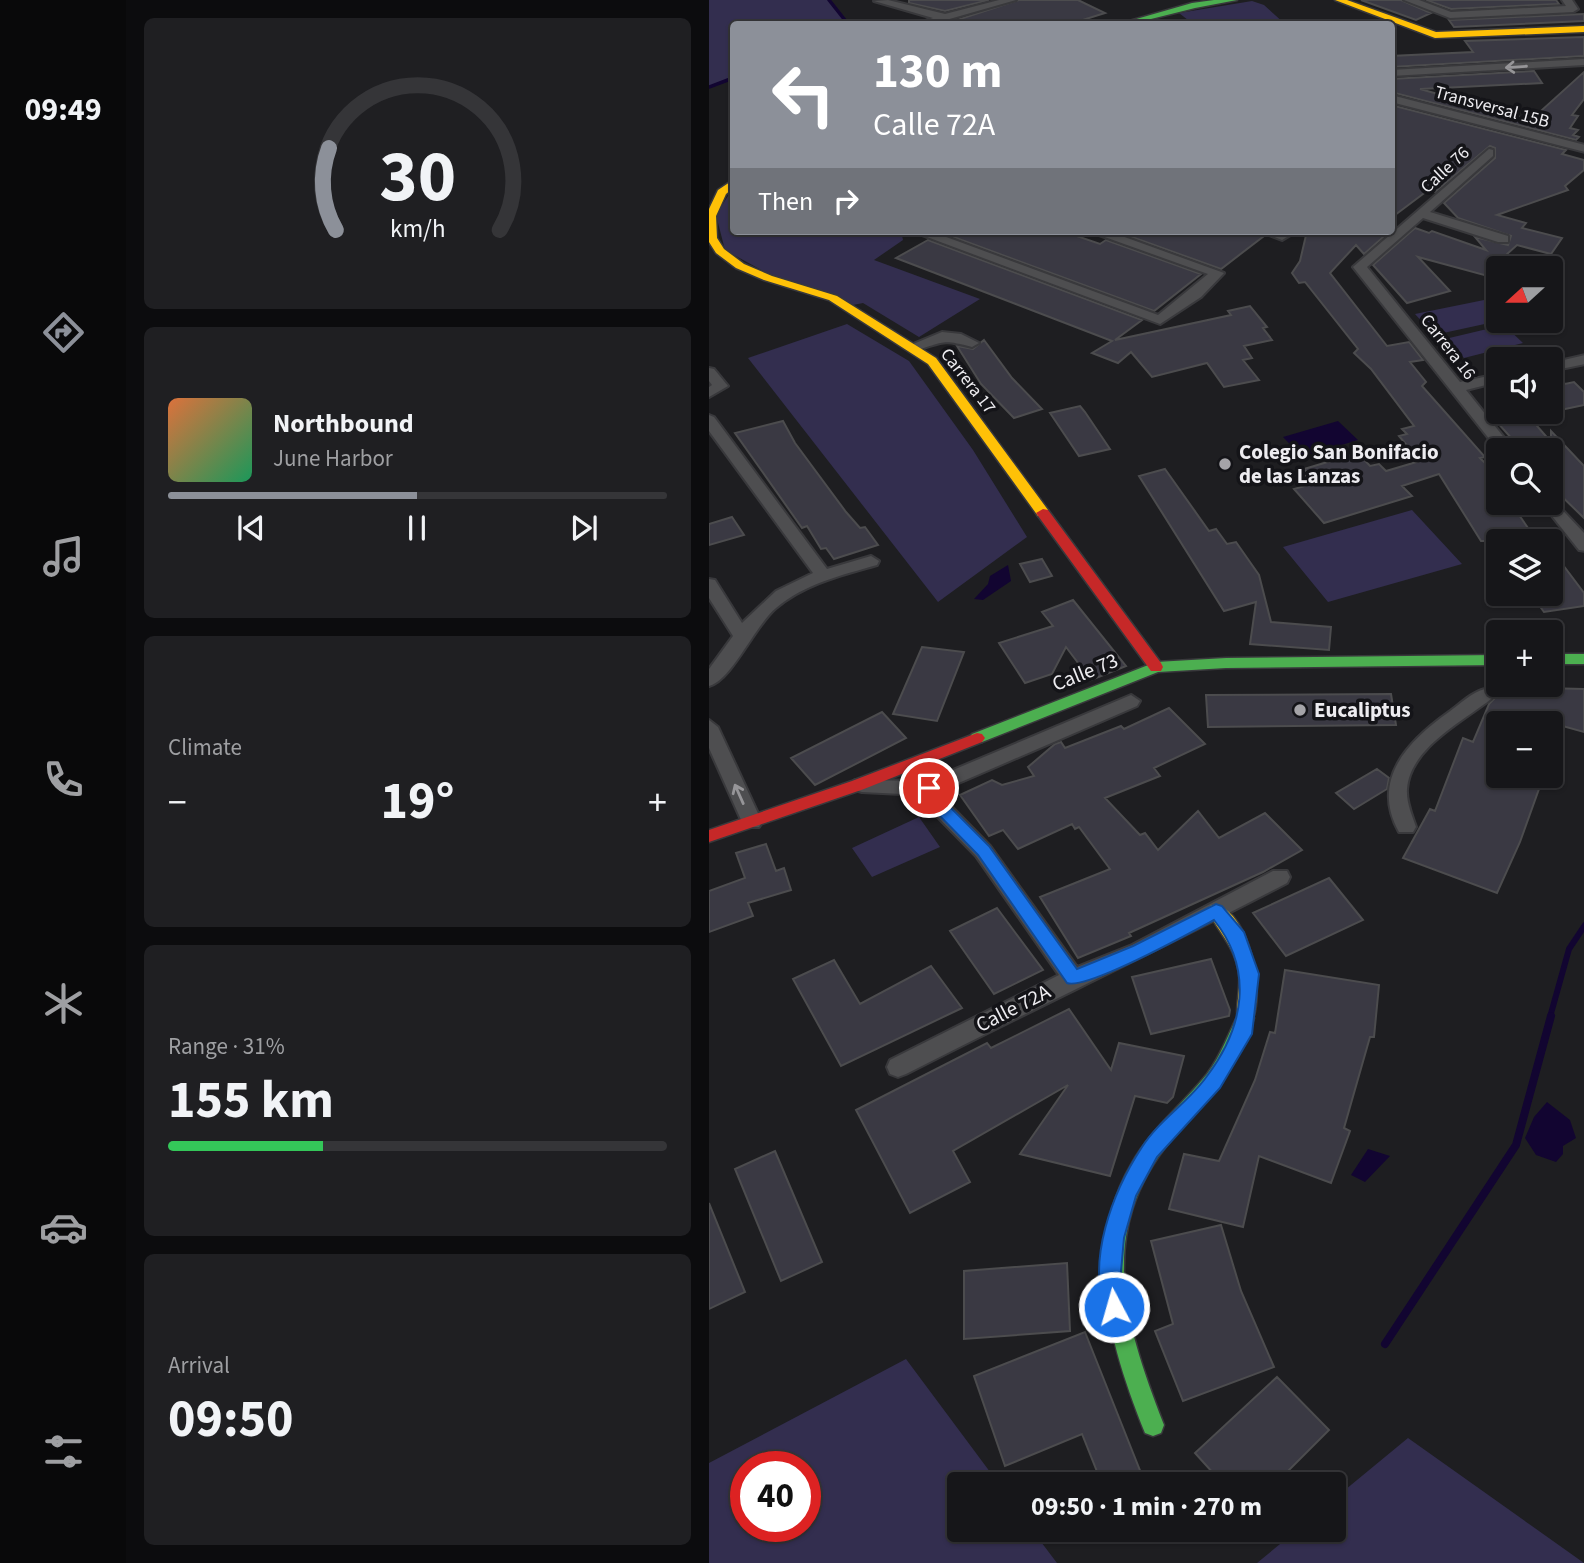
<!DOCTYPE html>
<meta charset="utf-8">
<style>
:root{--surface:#161619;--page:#1f1f22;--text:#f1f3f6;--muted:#9e9fa2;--line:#353538;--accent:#8c9099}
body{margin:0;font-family:"Source Sans 3",sans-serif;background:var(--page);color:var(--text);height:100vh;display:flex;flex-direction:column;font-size:26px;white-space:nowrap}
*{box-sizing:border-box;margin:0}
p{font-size:23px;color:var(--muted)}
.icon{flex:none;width:38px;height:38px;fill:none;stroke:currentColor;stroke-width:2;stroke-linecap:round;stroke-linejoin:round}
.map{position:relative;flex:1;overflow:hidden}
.drawer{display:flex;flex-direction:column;gap:18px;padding:18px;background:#0c0c0e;width:583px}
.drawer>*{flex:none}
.banner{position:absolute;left:21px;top:21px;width:665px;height:214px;border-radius:7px;box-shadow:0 2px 5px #0004,0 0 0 2px var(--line);background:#8c9099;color:#fff;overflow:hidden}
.needle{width:46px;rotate:249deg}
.buttons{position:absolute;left:777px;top:256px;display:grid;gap:14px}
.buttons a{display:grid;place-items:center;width:77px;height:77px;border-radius:7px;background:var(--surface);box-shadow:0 2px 5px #0004,0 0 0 2px var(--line);font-size:35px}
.speed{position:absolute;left:21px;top:1451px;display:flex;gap:14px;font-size:35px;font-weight:700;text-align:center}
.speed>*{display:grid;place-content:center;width:91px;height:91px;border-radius:50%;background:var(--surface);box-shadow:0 2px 5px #0004,0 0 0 2px var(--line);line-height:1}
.speed .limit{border:10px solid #d22;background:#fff;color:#111}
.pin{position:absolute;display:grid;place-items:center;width:60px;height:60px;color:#fff;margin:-30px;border:4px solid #fff;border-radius:50%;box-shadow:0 2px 7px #0007}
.me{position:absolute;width:77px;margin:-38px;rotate:354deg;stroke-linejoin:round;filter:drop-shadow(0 0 5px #0008)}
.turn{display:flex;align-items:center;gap:24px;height:147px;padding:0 28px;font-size:32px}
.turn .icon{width:91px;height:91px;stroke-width:2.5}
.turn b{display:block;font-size:49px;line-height:60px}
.then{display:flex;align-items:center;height:66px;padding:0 28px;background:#0003;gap:14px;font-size:26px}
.big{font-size:52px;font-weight:700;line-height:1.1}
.drawer .tile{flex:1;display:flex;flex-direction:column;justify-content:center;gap:10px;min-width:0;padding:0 24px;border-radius:10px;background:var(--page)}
.drawer .dial{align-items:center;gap:0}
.dial svg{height:182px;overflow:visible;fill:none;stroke:var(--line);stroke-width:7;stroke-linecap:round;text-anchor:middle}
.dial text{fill:var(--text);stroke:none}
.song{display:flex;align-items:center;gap:21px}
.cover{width:84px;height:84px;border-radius:10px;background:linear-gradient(135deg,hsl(20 70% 55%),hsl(150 70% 35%))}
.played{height:7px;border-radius:4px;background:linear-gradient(90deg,var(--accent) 50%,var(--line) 50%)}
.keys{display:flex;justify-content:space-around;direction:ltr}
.heat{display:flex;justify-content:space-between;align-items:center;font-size:38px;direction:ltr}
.charge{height:10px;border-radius:5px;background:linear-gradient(90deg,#34c759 31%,var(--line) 0)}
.trip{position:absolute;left:238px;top:1472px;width:399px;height:70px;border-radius:7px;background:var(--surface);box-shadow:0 2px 5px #0004,0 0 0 2px var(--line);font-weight:700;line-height:70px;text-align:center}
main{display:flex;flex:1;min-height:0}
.menu{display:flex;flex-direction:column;width:126px;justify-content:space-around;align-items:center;background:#09090a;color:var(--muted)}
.menu .icon{width:49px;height:49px}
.menu .current{color:var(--accent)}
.menu b{font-size:32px;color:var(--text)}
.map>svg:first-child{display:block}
.green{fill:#332e4f;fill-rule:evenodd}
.water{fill:#120531}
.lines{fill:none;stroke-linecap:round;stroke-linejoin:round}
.stream-far2{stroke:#120531;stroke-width:3.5}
.stream-far1{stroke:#120531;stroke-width:6}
.stream{stroke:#120531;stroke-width:8}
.building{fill:#3a3943;stroke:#4c4c4e;stroke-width:2}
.street-casing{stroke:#39393c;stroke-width:4}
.fast-casing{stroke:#39393c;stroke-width:3}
.slow-casing{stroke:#39393c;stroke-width:3}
.jam-casing{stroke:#39393c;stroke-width:3}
.street{fill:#4e4e50;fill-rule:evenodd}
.fast{fill:#4caf50;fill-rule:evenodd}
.slow{fill:#ffc107;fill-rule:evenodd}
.jam{fill:#c62828;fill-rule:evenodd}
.oneway{stroke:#969598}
.route{fill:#1a73e8;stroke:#114b97;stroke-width:2}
.poi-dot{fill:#a5a4a8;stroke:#141418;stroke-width:2.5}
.labels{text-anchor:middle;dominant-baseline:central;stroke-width:7;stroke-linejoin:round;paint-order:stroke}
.far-street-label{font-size:18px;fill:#edecf0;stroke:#141418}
.poi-label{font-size:21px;font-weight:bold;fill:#edecf0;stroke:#141418;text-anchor:start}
.street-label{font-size:21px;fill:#edecf0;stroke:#141418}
</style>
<main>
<nav class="menu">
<b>09:49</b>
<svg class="icon current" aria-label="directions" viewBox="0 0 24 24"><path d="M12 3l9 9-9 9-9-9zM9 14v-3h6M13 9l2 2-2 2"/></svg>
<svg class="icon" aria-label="music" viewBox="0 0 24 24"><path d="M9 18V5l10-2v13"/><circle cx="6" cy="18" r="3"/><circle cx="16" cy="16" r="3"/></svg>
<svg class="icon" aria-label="phone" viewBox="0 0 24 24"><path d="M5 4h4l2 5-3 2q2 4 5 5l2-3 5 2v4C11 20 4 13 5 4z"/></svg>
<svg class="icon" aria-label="climate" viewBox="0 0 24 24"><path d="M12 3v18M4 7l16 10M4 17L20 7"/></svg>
<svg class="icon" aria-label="car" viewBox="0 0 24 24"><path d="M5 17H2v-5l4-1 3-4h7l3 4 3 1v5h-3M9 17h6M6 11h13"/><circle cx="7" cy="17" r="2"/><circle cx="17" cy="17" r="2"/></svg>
<svg class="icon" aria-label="filters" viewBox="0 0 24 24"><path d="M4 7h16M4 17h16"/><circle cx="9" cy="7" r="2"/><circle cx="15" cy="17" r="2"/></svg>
</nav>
<section class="drawer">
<div class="tile dial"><svg viewBox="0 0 100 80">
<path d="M14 69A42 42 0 1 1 86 69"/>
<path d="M14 69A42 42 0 0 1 11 33" stroke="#8c9099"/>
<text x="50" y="56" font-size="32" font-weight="700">30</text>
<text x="50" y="72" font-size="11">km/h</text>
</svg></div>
<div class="tile">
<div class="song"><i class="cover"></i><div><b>Northbound</b><p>June Harbor</p></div></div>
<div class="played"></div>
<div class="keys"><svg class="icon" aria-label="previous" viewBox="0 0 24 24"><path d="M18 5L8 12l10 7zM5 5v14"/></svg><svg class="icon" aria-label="pause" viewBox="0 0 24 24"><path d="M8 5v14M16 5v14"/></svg><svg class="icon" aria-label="next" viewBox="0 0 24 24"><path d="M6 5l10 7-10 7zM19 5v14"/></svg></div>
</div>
<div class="tile"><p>Climate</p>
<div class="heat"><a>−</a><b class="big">19°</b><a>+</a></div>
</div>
<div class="tile"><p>Range · 31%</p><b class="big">155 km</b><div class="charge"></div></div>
<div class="tile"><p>Arrival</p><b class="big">09:50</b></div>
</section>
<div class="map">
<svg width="876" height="1563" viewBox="0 0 876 1563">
<rect width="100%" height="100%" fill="#1e1e21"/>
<!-- green -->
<path class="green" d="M0,0H120L139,24H24V78L0,87Z
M543,1L555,5L576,24H484L470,13Z
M24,188V231H192L194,240L165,260L271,299L210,337L154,303L144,305L63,276L16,250L7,215Z
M780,299L789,308V320H794L725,335L706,314Z
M138,324L200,361L264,450L318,537L229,602L39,358Z
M795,325L814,343L755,358L736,339Z
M703,510L753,564L619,602L574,547Z
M210,817L231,847L163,877L143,848Z
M197,1359L290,1484H250V1530H323L348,1563H0V1463ZM37,1466H96V1526H37Z
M699,1438L875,1563H548L588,1530H625V1499Z"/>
<!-- water -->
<path class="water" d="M629,421L649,440L593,457L574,437Z
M299,565L302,581L274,600L265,599L279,584L281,576Z
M838,1102L861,1120L867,1138L854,1146V1154L847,1162L827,1155L816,1138L825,1117Z
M659,1149L681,1156L656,1182L642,1175Z"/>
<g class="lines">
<!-- stream-far2 -->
<path class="stream-far2" d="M120,0L139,24
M0,87L24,78"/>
<!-- stream-far1 -->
<path class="stream-far1" d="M841,1017L860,949L876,925"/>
<!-- stream -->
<path class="stream" d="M676,1344L807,1145L842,1016"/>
</g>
<!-- building -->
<path class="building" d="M200,0H280L236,11L200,3Z
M310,0H369L396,13L361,24H276L251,19Z
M652,0H692L722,13L707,20Z
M717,0H847L850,4L742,9Z
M875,14V21L745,27L740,20Z
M875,37V56L682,67V56L764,52L756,41Z
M825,71L833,83L711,89L822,120L875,72V99L863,115L869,116L861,128L869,130L864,135L870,137L867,140L682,92V79Z
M682,105L857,150L853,154L875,160V170L856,186L859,190L788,215L817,223L813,228L853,238L842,254L808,245L775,275L709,257L741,291L698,303L664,265L706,228L720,233L723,231L777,250L766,237L799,245L802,236L749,218L735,203L786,158V148L781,146L726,192L722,188L682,218Z
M353,231L391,244L397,240L492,274L445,311L231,232Z
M548,231L555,236L512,269L409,232Z
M598,231H681L655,254L647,245L621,273L678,346L700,342L714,360L701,362L717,382L713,386L776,457L771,458L789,476V502H801L828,541H772L730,474L693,486L703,496L615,523L585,489L603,484L596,476L601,475L595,469L649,453L661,466L670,464L677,471L711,461L690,436L698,434L693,429L705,426L662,369L645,353L649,349L596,282L590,283L583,273L591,261Z
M219,240L433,320L406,340L522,315L519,311L541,306L558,327L554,328L563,340L535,346L543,358L534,360L550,380L515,387L498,363L443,377L422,352L409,363L383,353L403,341L187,258Z
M275,340L303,378L333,409L305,418L272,384L248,346L264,349Z
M853,381L856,384L865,382L875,392V405L842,412V384Z
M371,406L376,412L401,449L370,456L341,413Z
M778,411H815L842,442V431L875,466V518L842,486V450H813Z
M74,421L86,443L137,512L151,528L156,527L169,545L125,559L117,548L112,549L98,526L93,528L26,433Z
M456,469L500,531L507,529L518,544L527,542L550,575L562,622L622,627L620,650L541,644L547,602L515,611L430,476Z
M23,517L35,535L0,545V524Z
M842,549L875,593V606L835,612L821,593H842Z
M333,559L343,576L321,582L311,564Z
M364,600L417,666L382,680L357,647L343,674L316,683L290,643L344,626L333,612Z
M213,647L255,652L228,721L184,714Z
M798,687L875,689V732L843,723H789V775H835L811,842L788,893L694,858L721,809L726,811L754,738L764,742L780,704L787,697L786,689Z
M682,694L687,725L499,727L497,695Z
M460,708L496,744L445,768L451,776L396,798L431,835L436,833L449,850L489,811L510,838L556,813L593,850L554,872L420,933L422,936L369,958L331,897L401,869L370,827L366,829L363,824L309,849L294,830L280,836L251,795L283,780L293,785L325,776L319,767L346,744L352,742L356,748L412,726L415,729Z
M173,712L197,738L106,785L82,758Z
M668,769L680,778L678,789L645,809L627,793Z
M57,844L67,871L75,868L82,890L39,903L44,916L0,932V891L36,878L27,853Z
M620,878L654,920L577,956L544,913Z
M288,908L334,970L285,994L241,931Z
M502,959L521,1010L520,1016L442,1034L423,977Z
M125,960L151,1004L222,966L253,1008L132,1066L84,979Z
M576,970L670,985L665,1037H661L635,1128L641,1131L622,1183L550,1156L534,1227L460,1209L475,1154L510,1161L546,1080L561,1032L566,1033Z
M360,1009L402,1070L410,1043L475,1056L464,1097L458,1103L426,1096L401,1176L311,1154L359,1085L244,1151L261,1182L201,1213L147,1110L278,1043L282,1048Z
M66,1151L113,1262L72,1281L26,1169Z
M0,1203L36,1292L0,1309Z
M512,1225L532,1291L565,1367L474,1401L446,1331L464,1324L442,1241Z
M358,1263L361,1331L255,1339V1271Z
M376,1332L432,1473L407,1484H393L373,1434L296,1466L265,1376Z
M568,1377L620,1430L566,1484H514L486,1453Z"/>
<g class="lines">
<defs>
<path id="street" d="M179,0L236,14L290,0H307L223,24H208L224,18L165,1Z
M695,0H710L742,12L857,6L853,0H863L869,9L864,12L741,18Z
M876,59V65L682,76V70Z
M682,95L876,145V152L682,102Z
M780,149L784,150V156L721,212L799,236V242H789L714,218L658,267L751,382L789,374V382L757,390L805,450H789L644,267Z
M202,231H221L449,315L499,274L379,231H399L515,273L492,297L451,324Z
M550,231H588L573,240Z
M233,332L252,334L270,343L263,347C230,338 235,343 204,351L197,347Z
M876,355V364L842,371V363Z
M0,368L5,369L19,386L0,397V387L3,385L0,381Z
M0,415L5,417L118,569L162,556L170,561L168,565C133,575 95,584 67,608C46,625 23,680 0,686V669L24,636L0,598V579L6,580L33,623L67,591L104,573L0,431Z
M842,498L876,534V551L870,550L832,502H842Z
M789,676V684H797L795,686L781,687L778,683L781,679Z
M776,689L785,695L782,699C753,722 701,748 698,789C697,802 703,815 707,827L704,832H690C661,780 699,741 740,712C751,704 763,692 776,689Z
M422,695L431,701L428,706L231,791L234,798L281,846L368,967L423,945L564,871H578L581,877L578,883C452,949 324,1009 197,1074L189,1077L181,1074L178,1067L181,1060L350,975L267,856L219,807L213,795L153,792L146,790L143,785L146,780L218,781Z
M0,720L9,727L53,822L50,827H36L33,822L0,748Z"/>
<path id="fast" d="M505,0H528L486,8L422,24H410L483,3Z
M842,654H876V664H842Z
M789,655V665L517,668L449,672L273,742H263L260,738L263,734L447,662L517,658Z
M536,1011L542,1013L545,1018C526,1075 498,1096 462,1140C386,1232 416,1324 455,1425L452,1433L444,1436L436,1433C401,1346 372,1249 423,1163C442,1129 474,1104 498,1074C513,1054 519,1034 530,1013Z"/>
<path id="slow" d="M626,0H638L727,32L876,26V32L726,38Z
M24,180V188L17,194L7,216L8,238L15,249L35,264L63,276L128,296L227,358L339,510V516H329L219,364L120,300L55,280L27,268L7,253L0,242V209L9,190Z
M507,904C541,915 557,993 542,1023L536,1025L530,1023C525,1013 532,988 530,974C527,948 510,933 499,911L501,906Z"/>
<path id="jam" d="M334,509L339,510L452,663L454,667L452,671H442L327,513Z
M268,733L273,734L276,738L273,742L155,789L0,842V830L143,781Z"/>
</defs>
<!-- street casing -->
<use href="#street" class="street-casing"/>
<!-- fast casing -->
<use href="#fast" class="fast-casing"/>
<!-- slow casing -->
<use href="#slow" class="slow-casing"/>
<!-- jam casing -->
<use href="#jam" class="jam-casing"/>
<!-- street -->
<use href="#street" class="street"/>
<!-- fast -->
<use href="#fast" class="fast"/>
<!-- slow -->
<use href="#slow" class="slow"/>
<!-- jam -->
<use href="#jam" class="jam"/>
</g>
<!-- one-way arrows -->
<defs><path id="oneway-shaft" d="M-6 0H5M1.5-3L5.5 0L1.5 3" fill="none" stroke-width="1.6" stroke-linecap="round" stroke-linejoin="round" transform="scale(1.75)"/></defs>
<g class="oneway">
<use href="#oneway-shaft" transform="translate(807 67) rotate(176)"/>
<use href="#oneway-shaft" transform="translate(30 794) rotate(-114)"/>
</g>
<!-- route -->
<path class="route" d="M220,782L225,784L233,799L280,846L368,969L424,946L507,904L513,906L535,932L550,974L543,1034L511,1088L448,1157L427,1196L415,1238L411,1283L416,1307L413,1314L405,1317L398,1314C376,1262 404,1191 433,1147C450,1120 480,1102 498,1076C535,1027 545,970 505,920C481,933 378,990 358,983L269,855L221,806L212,788Z"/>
<!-- markers -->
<g class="poi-dot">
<circle cx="516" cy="464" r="7"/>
<circle cx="591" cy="710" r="7"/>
</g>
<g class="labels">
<!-- far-street labels -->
<g class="far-street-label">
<text transform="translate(783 107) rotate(15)">Transversal 15B</text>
<text transform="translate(736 170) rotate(-43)">Calle 76</text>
<text transform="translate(739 347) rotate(52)">Carrera 16</text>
<text transform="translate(259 381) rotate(52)">Carrera 17</text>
</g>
<!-- poi labels -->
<g class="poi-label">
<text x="530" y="452">Colegio San Bonifacio<tspan x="530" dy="24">de las Lanzas</tspan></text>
<text x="605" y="710">Eucaliptus</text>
</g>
<!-- street labels -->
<g class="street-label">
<text transform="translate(376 672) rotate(-22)">Calle 73</text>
<text transform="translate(304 1008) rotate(-27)">Calle 72A</text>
</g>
</g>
</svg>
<div class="buttons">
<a><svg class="needle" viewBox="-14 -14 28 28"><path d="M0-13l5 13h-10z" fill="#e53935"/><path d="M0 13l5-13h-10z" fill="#9e9fa2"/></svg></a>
<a><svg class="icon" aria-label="sound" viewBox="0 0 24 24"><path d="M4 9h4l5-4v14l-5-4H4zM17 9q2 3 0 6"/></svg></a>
<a><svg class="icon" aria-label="search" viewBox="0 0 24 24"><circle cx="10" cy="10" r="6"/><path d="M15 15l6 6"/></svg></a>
<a><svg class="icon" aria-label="layers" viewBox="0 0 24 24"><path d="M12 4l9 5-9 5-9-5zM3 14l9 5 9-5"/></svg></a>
<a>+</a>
<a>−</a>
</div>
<div class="speed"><div class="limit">40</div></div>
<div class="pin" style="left:220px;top:788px;background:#d93025"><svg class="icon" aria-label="arrive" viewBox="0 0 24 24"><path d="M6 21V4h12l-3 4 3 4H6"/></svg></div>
<svg class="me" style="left:405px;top:1307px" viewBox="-20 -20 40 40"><circle r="17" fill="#1a73e8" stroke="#fff" stroke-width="3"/><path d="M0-11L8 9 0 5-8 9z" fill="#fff"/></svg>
<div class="trip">09:50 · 1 min · 270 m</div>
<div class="banner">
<div class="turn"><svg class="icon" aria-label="left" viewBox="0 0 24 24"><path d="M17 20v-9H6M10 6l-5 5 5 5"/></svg><div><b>130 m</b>Calle 72A</div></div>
<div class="then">Then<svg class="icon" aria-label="right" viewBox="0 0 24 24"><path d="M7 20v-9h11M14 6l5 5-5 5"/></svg></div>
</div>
</div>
</main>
